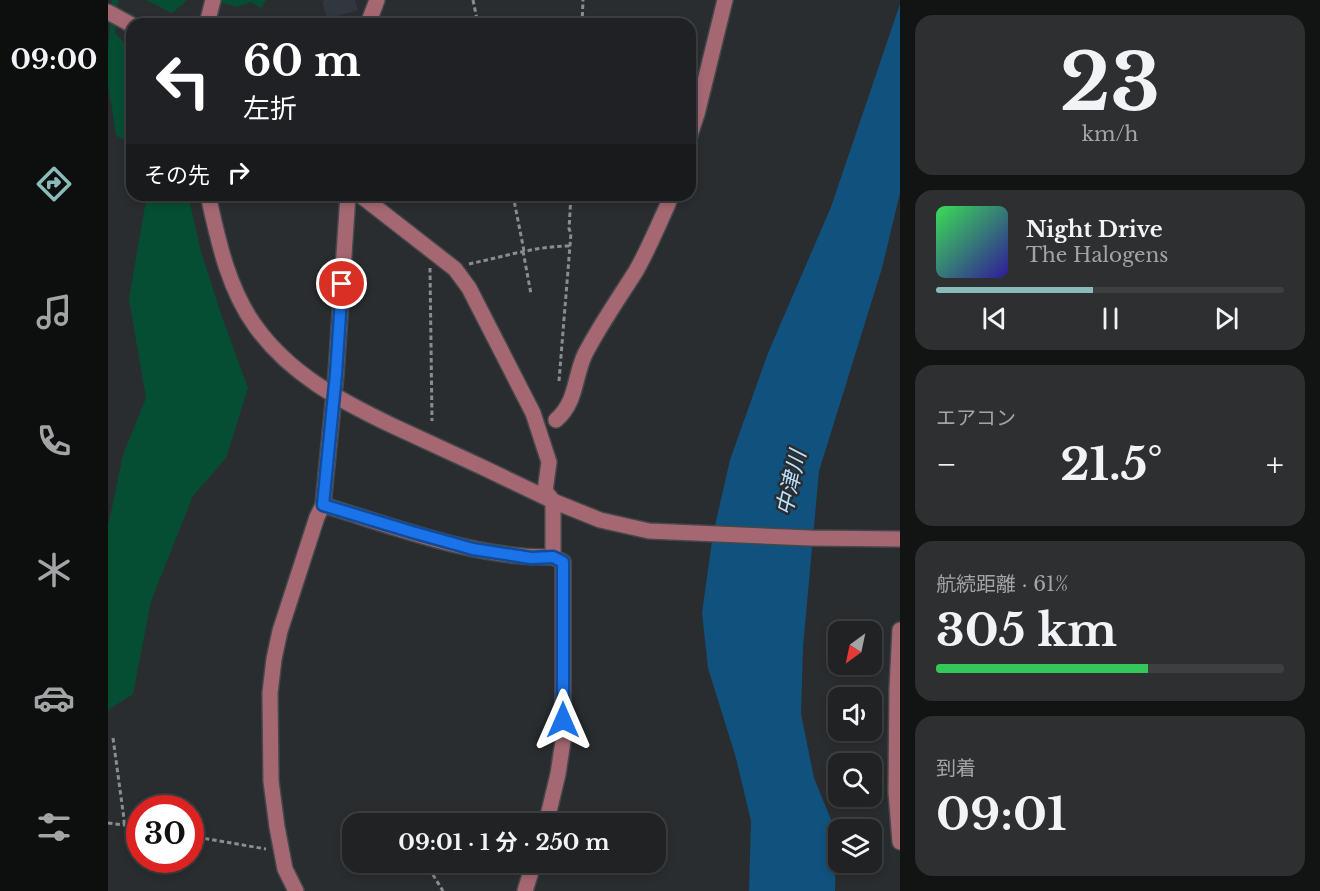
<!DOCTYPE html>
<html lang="ja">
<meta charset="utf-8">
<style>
:root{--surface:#202223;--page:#2d2f30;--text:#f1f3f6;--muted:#a2a4a6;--line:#3d3f41;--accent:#8bbbb9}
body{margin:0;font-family:"Libre Baskerville","Noto Sans JP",serif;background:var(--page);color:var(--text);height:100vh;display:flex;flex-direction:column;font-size:22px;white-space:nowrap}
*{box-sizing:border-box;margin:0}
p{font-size:20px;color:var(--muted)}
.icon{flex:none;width:33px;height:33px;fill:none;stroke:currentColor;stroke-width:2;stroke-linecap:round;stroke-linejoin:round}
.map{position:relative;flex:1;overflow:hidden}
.drawer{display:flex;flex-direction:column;gap:15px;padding:15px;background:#121313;width:420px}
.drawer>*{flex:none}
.hud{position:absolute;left:18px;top:18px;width:570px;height:183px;border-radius:18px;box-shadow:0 3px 9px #0003,0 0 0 2px var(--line);background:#202124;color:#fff;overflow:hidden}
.needle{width:39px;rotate:213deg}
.fabs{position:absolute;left:720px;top:621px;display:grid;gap:12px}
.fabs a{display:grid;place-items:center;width:54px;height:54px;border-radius:12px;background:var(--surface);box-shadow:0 3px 9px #0003,0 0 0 2px var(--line);font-size:30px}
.speed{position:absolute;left:18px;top:795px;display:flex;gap:12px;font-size:30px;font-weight:700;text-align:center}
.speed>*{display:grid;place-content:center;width:78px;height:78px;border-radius:50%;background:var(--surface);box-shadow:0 3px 9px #0003,0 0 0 2px var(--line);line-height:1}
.speed .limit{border:9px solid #d22;background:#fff;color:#111}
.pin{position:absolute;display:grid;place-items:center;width:51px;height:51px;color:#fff;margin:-26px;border:3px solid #fff;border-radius:50%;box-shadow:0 2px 6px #0007}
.me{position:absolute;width:66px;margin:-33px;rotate:0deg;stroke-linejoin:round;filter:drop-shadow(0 0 4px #0008)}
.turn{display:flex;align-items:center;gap:21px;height:126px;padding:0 18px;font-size:27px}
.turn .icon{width:78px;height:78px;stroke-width:2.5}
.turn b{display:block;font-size:42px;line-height:51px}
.then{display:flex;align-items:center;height:57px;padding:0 18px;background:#0003;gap:12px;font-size:22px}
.big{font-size:45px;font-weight:700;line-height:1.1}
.drawer .card{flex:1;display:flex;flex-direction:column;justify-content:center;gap:9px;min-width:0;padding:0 21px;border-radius:18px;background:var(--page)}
.drawer .dial{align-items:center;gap:0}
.dial b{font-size:78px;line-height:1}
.song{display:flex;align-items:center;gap:18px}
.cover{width:72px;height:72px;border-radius:9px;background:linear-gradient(135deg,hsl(130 70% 55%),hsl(250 70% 35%))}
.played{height:6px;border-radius:3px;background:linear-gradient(90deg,var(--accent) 45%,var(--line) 45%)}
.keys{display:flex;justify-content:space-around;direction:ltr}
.heat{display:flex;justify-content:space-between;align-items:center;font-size:33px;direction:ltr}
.charge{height:9px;border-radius:4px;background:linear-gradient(90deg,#34c759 61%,var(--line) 0)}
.trip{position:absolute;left:234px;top:813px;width:324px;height:60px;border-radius:18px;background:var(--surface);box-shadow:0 3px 9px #0003,0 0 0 2px var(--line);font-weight:700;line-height:60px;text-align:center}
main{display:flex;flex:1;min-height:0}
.menu{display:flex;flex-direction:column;width:108px;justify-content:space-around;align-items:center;background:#0d0e0e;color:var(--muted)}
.menu .icon{width:42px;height:42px}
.menu .current{color:var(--accent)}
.menu b{font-size:27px;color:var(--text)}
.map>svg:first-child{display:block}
.built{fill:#30373e}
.green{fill:#064e33}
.water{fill:#10527d}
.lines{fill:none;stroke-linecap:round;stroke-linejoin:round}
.minor-casing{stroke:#45484a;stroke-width:18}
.path{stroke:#8a8d8e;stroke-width:3;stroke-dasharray:4.5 3;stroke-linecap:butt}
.minor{stroke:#a56873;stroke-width:15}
.minor-bridge-casing{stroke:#45484a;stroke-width:18;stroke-linecap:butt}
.minor-bridge{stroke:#a56873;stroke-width:15}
.route-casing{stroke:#114b97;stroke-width:15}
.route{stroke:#1a73e8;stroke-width:10}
.labels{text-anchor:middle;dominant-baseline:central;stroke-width:5;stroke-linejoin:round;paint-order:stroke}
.water-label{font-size:22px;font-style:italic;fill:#bae0ff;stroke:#2a2d2f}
</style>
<main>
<nav class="menu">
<b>09:00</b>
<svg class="icon current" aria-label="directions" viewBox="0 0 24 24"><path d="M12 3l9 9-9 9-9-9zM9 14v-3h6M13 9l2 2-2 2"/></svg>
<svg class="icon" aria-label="music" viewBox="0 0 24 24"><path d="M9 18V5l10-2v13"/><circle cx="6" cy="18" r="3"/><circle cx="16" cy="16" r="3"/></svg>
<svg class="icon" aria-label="phone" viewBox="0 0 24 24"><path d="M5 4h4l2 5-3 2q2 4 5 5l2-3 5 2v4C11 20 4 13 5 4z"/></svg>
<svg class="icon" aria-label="climate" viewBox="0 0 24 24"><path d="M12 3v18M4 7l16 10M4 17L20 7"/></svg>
<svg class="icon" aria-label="car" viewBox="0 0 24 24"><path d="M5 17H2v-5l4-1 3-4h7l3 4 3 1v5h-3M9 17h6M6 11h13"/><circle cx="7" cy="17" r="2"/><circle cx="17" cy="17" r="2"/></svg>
<svg class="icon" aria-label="filters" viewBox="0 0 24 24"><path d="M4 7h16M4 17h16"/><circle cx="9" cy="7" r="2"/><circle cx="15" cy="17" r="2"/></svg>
</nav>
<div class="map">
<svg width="792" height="891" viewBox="0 0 792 891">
<rect width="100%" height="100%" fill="#2a2d2f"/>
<!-- built -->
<path class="built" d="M217,0H247L250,10L219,19L214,1Z"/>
<!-- green -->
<path class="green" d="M4,0H10L7,33L24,51V146L8,135L0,83V52Z
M38,0H79L64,13Z
M104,0H158L153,8L143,2L129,7Z
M39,195H80L93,252L115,320L140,388L118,458L85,496L43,601L25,694L0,710V527L15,455L38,398L21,299Z"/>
<!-- water -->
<path class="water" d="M792,4V193L774,268L711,471L695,647L693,714L706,778L728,832L727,891H641L643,821L628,758L600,668L594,613L605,534L622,460L660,353L723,207Z"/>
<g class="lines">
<defs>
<path id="minor" d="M0,12L24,25
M99,24L105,0
M260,24L269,0
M582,135L589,114L617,0
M448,420C469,402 466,377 477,354C492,325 511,298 528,271C540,250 550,226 560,204L563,195
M374,467L445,501L492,520L541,531L702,538L792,539
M215,505L228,374L240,195
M792,630L789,689L788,792L792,842
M438,824L450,774L455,741V562L445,557
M188,891L177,869L169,827L163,781L162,693L166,659L172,631L209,517L215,505C288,527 369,559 445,557V501L437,491L441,462L425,413L361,288L347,269L252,195
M417,891L426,862"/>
</defs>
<!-- minor casing -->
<use href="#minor" class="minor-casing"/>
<!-- path -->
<path class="path" d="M365,0L370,24
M474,24L475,0
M405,195L416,251
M415,251L423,294
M361,264C394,257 428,246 462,246
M322,268L324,421
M451,381L463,233L461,229L463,195
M5,738L16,819V825
M0,823L32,827
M82,836L158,849
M317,862L335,891"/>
<!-- minor -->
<use href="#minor" class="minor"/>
<defs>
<path id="minor-bridge" d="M100,195C110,240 120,289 148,327C182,374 231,400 283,425C313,439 343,453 374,467"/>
</defs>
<!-- minor-bridge casing -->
<use href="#minor-bridge" class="minor-bridge-casing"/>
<!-- minor-bridge -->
<use href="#minor-bridge" class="minor-bridge"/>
</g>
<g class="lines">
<defs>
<path id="route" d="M234,284L228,374L215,505L304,532L365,549L423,558L445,557L455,562V720"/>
</defs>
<!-- route casing -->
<use href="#route" class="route-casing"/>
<!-- route -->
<use href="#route" class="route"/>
</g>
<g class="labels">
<!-- water labels -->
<g class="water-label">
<text transform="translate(683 483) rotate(-77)">中津川</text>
</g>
</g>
</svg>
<div class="fabs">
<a><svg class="needle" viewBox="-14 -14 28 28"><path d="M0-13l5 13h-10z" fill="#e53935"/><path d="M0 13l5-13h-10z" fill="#a2a4a6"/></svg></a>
<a><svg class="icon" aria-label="sound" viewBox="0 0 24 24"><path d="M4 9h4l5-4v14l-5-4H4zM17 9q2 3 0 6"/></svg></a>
<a><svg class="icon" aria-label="search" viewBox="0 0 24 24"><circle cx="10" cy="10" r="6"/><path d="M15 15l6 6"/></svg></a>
<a><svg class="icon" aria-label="layers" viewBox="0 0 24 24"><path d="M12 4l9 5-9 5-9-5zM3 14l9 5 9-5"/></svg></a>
</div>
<div class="speed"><div class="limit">30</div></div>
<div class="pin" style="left:234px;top:284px;background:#d93025"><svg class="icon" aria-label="arrive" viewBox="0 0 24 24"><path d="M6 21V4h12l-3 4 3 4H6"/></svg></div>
<svg class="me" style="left:455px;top:720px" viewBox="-20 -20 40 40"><path d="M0-17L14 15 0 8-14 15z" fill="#1a73e8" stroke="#fff" stroke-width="4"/></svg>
<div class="trip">09:01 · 1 分 · 250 m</div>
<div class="hud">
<div class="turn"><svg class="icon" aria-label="left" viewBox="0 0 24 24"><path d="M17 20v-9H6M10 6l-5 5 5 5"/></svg><div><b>60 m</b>左折</div></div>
<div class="then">その先<svg class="icon" aria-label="right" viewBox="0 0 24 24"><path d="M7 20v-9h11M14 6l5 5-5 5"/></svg></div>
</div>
</div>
<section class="drawer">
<div class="card dial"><b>23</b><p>km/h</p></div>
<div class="card">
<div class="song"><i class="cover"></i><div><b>Night Drive</b><p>The Halogens</p></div></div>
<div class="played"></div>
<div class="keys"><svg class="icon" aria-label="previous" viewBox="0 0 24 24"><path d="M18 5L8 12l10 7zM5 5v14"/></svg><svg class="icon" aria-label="pause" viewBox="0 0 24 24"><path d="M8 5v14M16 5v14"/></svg><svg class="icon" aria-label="next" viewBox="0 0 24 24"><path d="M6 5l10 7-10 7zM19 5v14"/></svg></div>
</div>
<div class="card"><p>エアコン</p>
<div class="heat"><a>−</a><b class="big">21.5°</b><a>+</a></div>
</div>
<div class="card"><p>航続距離 · 61%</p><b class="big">305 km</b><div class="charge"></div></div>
<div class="card"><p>到着</p><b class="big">09:01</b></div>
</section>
</main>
